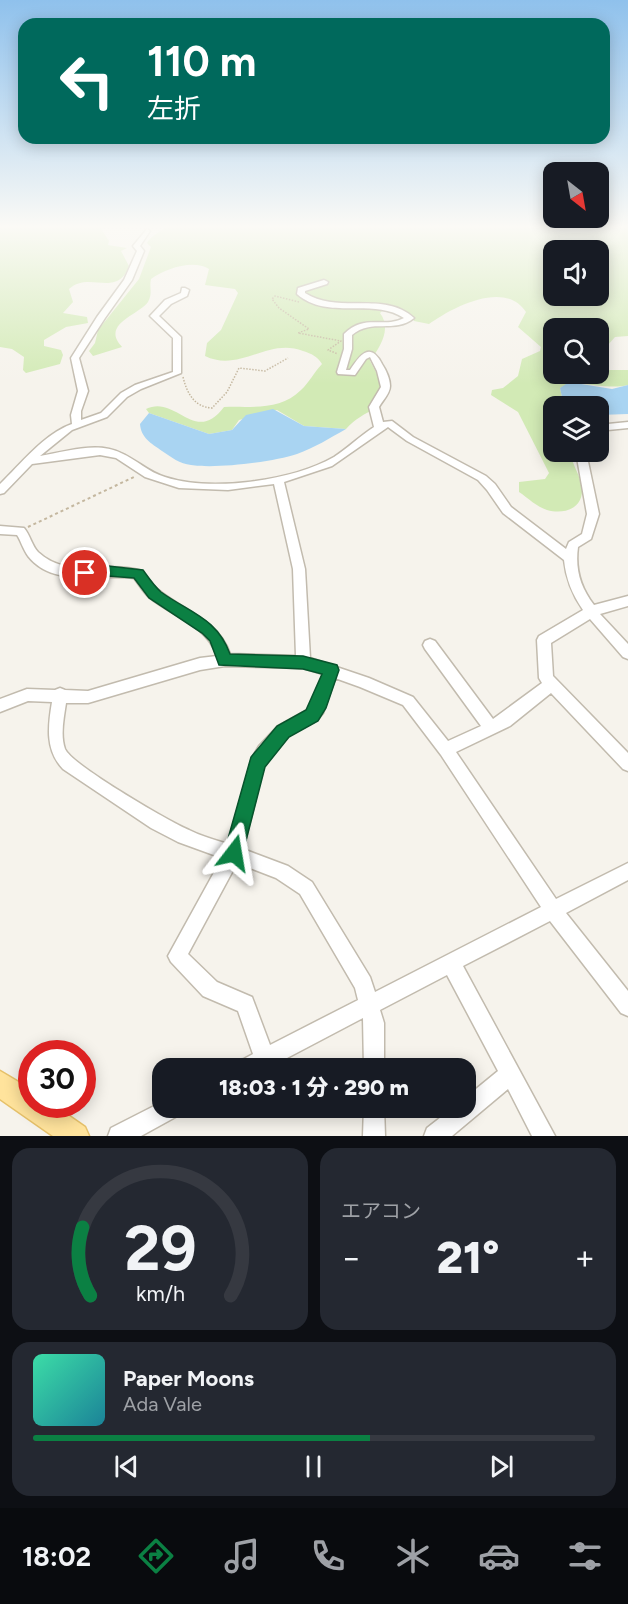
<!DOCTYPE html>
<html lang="ja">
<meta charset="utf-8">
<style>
:root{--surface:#171b24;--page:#242831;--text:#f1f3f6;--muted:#9ea1a6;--line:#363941;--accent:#0b8043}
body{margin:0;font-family:Figtree,"Noto Sans JP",sans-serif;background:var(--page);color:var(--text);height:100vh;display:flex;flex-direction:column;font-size:22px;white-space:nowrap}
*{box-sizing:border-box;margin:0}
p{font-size:20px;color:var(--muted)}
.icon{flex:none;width:33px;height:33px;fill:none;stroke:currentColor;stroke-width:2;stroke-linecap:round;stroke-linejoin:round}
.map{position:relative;height:1136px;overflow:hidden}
.drawer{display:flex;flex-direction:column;gap:12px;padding:12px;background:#0d0f14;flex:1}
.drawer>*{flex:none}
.hud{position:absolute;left:18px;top:18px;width:592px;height:126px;border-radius:18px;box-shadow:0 3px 15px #0003;background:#00695c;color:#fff;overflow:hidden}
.needle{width:39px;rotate:149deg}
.tools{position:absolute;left:543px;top:162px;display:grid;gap:12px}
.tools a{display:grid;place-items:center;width:66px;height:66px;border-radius:12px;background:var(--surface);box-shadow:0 3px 15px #0003;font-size:30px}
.speed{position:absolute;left:18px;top:1040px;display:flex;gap:12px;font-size:30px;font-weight:700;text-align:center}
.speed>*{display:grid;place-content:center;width:78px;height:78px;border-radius:50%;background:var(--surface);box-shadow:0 3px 15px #0003;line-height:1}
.speed .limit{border:9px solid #d22;background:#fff;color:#111}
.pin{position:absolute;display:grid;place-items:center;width:51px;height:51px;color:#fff;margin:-26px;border:3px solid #fff;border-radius:50%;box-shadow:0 2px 6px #0007}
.me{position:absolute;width:66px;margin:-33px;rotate:14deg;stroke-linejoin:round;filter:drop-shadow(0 0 4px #0008)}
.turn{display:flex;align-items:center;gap:21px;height:126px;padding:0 30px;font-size:27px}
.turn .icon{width:78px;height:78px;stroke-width:2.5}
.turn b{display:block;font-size:42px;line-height:51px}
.big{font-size:45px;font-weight:800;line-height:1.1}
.drawer .widget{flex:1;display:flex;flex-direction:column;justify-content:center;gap:9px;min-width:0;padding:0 21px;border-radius:18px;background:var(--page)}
.drawer .dial{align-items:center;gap:0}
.dial svg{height:156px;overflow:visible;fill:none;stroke:var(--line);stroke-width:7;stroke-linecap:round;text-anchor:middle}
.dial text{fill:var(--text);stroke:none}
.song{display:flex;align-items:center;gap:18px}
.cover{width:72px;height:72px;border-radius:9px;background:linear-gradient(135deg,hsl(160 70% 55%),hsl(190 70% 35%))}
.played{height:6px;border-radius:3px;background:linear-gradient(90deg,var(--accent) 60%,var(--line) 60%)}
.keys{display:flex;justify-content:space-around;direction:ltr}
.heat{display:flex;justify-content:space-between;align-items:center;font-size:33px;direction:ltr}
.drawer .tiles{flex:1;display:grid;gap:12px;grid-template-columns:1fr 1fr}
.widget:last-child{grid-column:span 2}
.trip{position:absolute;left:152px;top:1058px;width:324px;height:60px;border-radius:18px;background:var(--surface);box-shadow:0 3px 15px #0003;font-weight:800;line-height:60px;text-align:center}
.dock{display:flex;height:96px;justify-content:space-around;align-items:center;background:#090b0e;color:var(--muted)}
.dock .icon{width:42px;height:42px}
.dock .selected{color:var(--accent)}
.dock b{font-size:27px;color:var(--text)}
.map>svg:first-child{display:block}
.green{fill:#d2eab5;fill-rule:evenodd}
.water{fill:#a9d4f2}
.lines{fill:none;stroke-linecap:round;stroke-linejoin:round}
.stream{stroke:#a9d4f2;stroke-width:4.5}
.minor-casing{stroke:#c2bbae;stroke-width:3}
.major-casing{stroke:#e6c16a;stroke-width:3}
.path-far1{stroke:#c4b79f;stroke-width:1.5;stroke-dasharray:1.5 1.5;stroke-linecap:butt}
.path{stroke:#c4b79f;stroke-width:2;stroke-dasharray:3 3;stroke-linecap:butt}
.minor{fill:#fff;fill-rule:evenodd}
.major{fill:#ffe39c;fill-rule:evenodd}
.route{fill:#0b8043;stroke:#07532c;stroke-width:1.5}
</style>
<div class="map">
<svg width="628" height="1136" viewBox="0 0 628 1136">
<rect width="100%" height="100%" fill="#f6f3ec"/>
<!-- green -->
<path class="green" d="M0,225H114L101,229L109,241L108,245L127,248L121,251L129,266C117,299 89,270 69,289L73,302L63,313L87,317L88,323L66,327L44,340V346L61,350L63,355L60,364L26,373L23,370L24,357L12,349L0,347Z
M166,225H628V336L615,337L599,355L598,328H554V374L601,377L608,370H628V385C604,391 577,377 560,388L564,406H554V452H570C572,464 580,475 582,487C584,508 565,515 547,510C537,507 528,498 519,492V482L545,479L549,473L518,412L491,395L492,390L503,388L518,376L522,359L540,351L541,347L518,327L526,312C505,279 451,308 429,324L414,321L411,314L388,305L380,313C392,329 380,347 370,361C402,418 375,398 346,429L304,426L277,410L239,420L232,430L209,434L149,413L146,409C176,394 195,446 224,407C252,406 280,411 301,390C309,383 314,372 322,364C317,356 312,354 303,351C268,337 240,373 205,356L207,343L221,330L238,293L235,289L205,285L209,269C193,259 165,269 151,279C149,288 153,293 148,302C141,313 108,322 117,340C118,343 121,345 122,347L93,356L89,351L95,343L98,330L139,279L151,247L147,243C152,234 161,233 166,225ZM554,250H598V296H554Z"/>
<!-- water -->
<path class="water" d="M569,382L612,389L628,385V414L599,415L598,406H564L560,388Z
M273,409L304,426L346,429C330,438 314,448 297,454C273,462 216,469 191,465C180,464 171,457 162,451C151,443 141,438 140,424L149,413L209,434L232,430L246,415Z"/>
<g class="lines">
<!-- stream -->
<path class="stream" d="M227,1068L242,1060"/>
<defs>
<path id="minor" d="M147,229L150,231L140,246L144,251L132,280L105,318L79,358L88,391L81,411V420L101,413L121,393L135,385L173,372V338L150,316L165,300L181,293L182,288H185L189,290L187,296L171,304L159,316L181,337V373L141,389L127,397L107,417L72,430L40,456C65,452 97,441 121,453C137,460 148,472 165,477C211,492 292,481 334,457C348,448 360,436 374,427L369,407L381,387L377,371L370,357L366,359L355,375L338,374L337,372L344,349V334C365,313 383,329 404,318C372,297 328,321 297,294L298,288L324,280L328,282L327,284L305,291V293C340,315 383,290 414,318C394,334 372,318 352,335V349L346,370H350C360,355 370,341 382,364C386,370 390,379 390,386C390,394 382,401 379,407L383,422L392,421L413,437L486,476L495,484L511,507L566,549L569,542L582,534L587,514L576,452H586L599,514L591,539L578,547C575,569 580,587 594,605L628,596V606L600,614L628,644V659L623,657L590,619L551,643L553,676L628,753V771L623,769L551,693L510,726L456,752L556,899L628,863V880L566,913L628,991V1016L621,1013L550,921L463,966L555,1136H532L508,1089L452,1136H424L427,1128L454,1107H465V1098L498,1071L447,975L380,1010L384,1023V1068H364L363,1018L268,1068H237L240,1061L253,1054L238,1011L203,996L171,962L168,956L222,858L178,842L151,828L63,769C45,750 48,726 52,702L28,701L0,712V699L27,689L55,690L60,688L65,690L88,691L200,658L217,656C207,625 172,616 149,597C143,592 139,584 134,578C100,573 53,588 28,556C23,549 21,541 17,535L0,534V526L24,528C30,535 32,546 38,552C68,580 108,560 142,571C147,577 151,584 157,589C183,611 218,619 230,654L296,656L293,569L274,484L228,490L179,488L145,477L116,458L100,455L32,464L4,493L0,494V484C21,464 44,434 72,424L71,415L78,391L71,358L97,317L124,280L137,251L133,246ZM388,427L407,441L478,480L487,490L503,513L564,560C566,579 572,594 583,610L539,636L537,640L539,678L542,683L493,719L435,641L430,639L425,641L423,645L425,649L481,726L448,741L413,697L369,678L310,658L305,569L284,482L332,466ZM225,666L303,668L323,674L312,704L307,710L278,726L259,746L252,758L228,844C215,840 201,836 189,830C168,821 72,765 65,749C60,735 64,717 66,703H88L200,670ZM335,678L360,687L403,705L441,755L541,907L375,992L370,977L312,882L288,866L243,849L264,765L269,756L288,736L317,720L323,713ZM237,863L276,878L300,894L355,988L358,1000L270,1045L252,997L217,982L188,954Z
M628,422V428L598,431V425Z
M162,1102V1107H184L181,1114L141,1136H108L111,1128Z
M364,1107H384L385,1136H363Z"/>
<path id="major" d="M0,1071L32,1090V1104H52L85,1127L89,1136H53L0,1099Z"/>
</defs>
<!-- minor casing -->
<use href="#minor" class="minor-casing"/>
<!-- major casing -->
<use href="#major" class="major-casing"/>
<!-- path-far1 -->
<path class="path-far1" d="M299,302L275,296L272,299L279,308L309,329L298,333L341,341L328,350L338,354
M183,377C187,393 194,407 212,408L227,392L239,368L265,371L288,358"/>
<!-- path -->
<path class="path" d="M28,527L136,476"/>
<!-- minor -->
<use href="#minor" class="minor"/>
<!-- major -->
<use href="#major" class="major"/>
</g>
<!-- sky -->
<linearGradient id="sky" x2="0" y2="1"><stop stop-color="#8fc1ec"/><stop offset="0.59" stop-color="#fbfaf6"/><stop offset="1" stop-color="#fbfaf6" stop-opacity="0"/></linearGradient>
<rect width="628" height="384" fill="url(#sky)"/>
<!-- route -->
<path class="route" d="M108,566L143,570C148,577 154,586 161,592C190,613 217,618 230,654L303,656L337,665L339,670L326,708L318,721L289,737L265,767L241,860L234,863L227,860L224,853L251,757L277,726L306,710L322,674L303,669L219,665L210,641L202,633L149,598L134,578L108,576L85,578L78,573L85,567Z"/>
</svg>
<div class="tools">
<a><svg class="needle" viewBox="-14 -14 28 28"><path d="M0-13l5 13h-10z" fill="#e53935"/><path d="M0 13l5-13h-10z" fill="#9ea1a6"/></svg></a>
<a><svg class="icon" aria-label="sound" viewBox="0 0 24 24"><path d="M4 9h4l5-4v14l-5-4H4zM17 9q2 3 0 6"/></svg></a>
<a><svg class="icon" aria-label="search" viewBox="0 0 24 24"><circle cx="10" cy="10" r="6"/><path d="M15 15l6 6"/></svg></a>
<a><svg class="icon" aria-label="layers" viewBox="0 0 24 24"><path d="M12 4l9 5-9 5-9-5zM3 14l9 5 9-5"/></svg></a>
</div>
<div class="speed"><div class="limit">30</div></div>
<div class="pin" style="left:85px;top:573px;background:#d93025"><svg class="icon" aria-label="arrive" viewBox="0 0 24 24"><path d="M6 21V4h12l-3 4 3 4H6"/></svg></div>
<svg class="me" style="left:234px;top:853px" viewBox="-20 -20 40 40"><path d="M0-17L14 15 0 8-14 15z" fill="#0b8043" stroke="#fff" stroke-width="4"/></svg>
<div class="trip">18:03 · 1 分 · 290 m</div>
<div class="hud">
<div class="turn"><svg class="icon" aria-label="left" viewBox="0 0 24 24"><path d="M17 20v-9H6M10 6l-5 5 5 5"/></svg><div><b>110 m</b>左折</div></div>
</div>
</div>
<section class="drawer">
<div class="tiles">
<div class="widget dial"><svg viewBox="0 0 100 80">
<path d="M14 69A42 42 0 1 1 86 69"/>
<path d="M14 69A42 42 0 0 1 10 34" stroke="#0b8043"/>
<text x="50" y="56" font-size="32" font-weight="700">29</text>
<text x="50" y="72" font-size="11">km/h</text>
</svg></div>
<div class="widget"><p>エアコン</p>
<div class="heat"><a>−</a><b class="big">21°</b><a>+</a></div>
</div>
<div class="widget">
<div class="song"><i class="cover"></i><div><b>Paper Moons</b><p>Ada Vale</p></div></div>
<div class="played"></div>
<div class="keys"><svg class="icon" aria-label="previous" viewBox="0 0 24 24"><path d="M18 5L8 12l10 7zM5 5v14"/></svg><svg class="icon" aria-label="pause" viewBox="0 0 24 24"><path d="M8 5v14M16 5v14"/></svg><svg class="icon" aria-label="next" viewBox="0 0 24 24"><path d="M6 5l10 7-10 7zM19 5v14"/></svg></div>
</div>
</div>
</section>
<nav class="dock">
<b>18:02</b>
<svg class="icon selected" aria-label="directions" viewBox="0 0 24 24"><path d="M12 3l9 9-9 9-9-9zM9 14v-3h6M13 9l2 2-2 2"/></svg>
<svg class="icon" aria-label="music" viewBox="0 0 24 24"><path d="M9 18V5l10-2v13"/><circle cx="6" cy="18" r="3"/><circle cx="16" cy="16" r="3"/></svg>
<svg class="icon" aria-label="phone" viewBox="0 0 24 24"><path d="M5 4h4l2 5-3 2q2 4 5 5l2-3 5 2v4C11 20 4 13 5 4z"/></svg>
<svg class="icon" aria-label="climate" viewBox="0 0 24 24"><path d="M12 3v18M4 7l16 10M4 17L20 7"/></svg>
<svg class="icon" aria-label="car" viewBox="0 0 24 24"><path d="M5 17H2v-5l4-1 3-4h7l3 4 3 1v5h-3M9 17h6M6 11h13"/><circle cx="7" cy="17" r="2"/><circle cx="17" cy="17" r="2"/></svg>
<svg class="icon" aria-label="filters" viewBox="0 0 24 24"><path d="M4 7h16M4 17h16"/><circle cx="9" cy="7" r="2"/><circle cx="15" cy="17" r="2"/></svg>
</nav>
